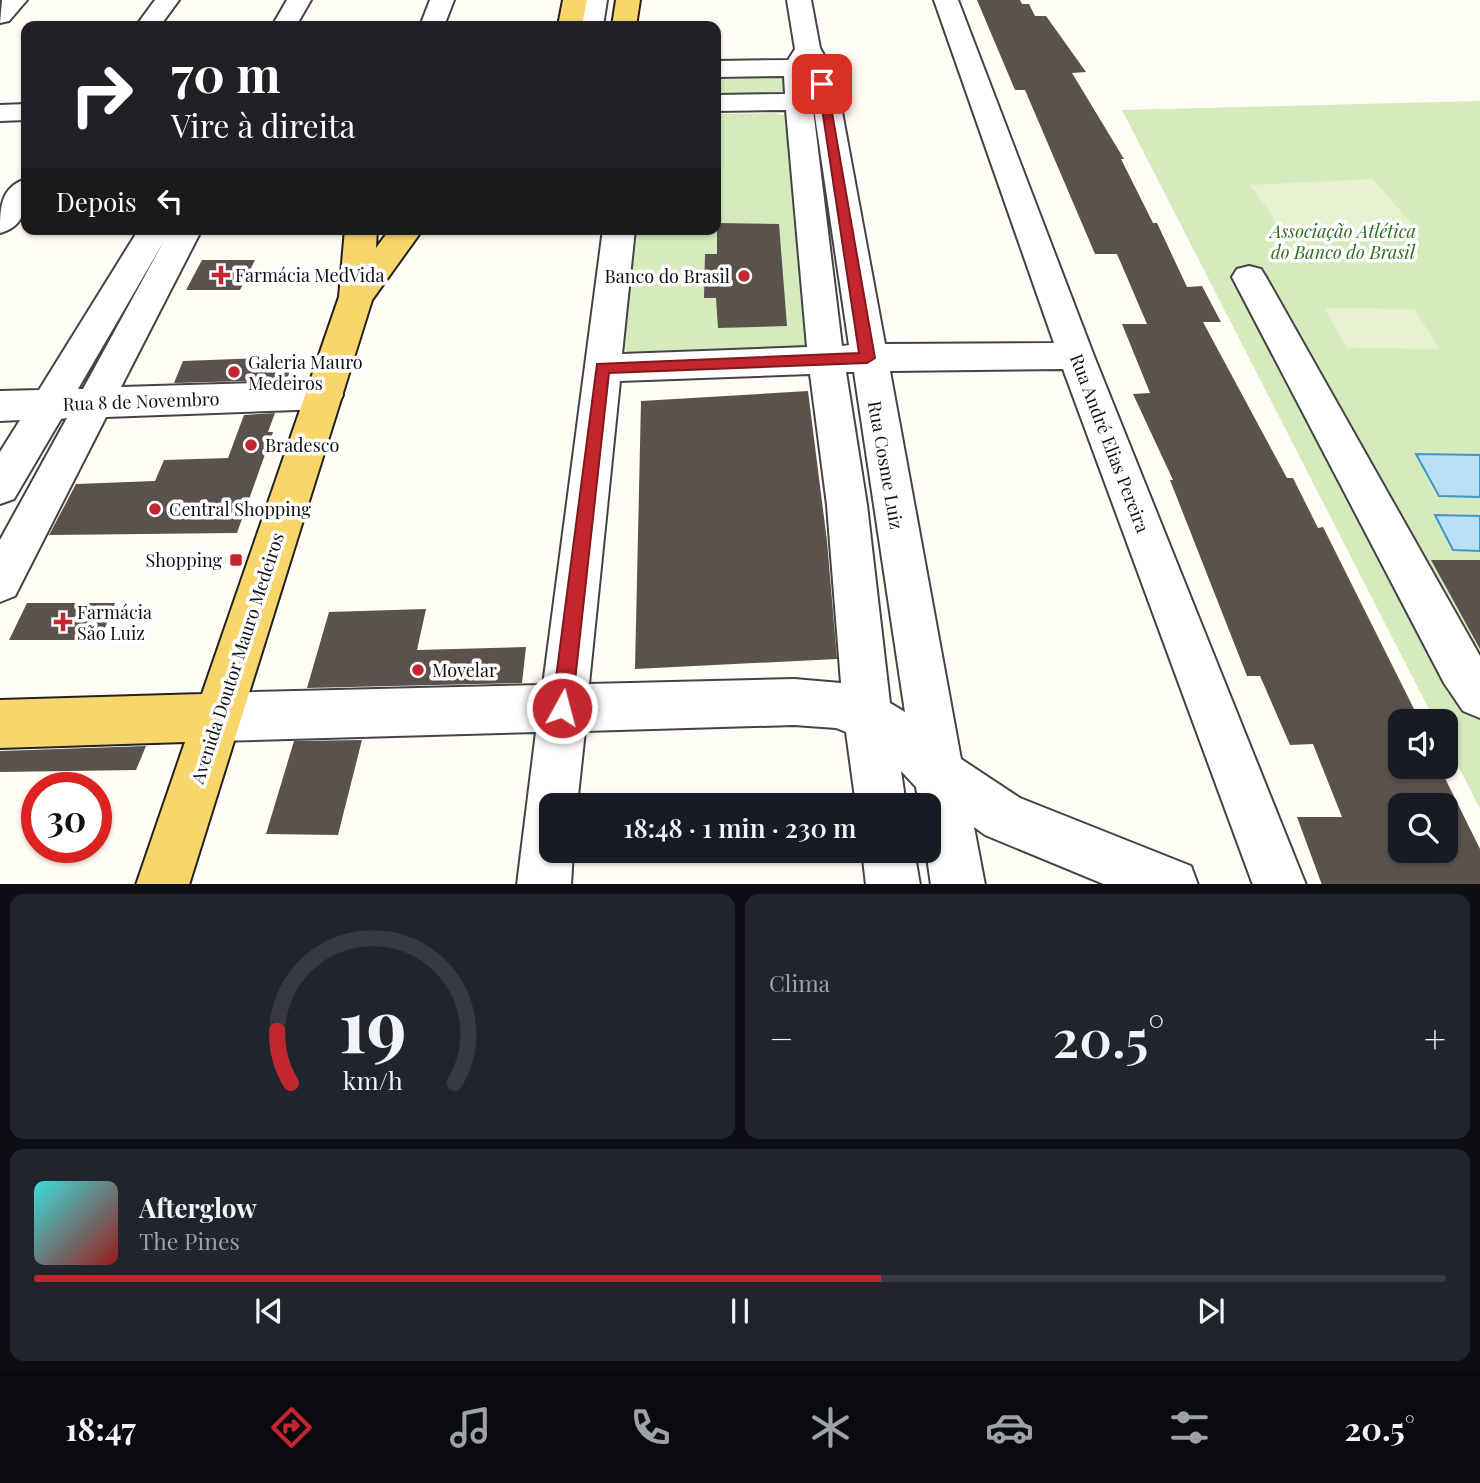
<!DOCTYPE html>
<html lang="pt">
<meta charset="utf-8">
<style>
:root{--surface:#171b24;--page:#20242c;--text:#f1f3f6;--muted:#9ea1a6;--line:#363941;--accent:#c4262e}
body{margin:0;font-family:"Playfair Display",serif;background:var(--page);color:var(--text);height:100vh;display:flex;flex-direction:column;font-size:26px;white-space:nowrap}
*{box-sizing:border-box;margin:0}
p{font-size:23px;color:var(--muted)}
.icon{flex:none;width:38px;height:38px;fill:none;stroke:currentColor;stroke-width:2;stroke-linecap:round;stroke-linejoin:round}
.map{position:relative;height:884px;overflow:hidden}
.sheet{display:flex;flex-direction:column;gap:10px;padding:10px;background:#0d0f14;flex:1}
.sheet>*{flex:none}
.hud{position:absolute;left:21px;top:21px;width:700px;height:214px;border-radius:14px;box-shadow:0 2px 5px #0004;background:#202124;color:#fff;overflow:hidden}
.tools{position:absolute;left:1388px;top:709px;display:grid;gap:14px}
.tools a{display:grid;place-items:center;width:70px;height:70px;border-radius:14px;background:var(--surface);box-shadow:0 2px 5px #0004;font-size:35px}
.speed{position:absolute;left:21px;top:772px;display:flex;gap:14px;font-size:35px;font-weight:700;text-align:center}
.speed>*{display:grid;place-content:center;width:91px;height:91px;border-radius:50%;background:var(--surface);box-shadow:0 2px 5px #0004;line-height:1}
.speed .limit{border:10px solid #d22;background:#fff;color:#111}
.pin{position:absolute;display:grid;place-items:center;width:60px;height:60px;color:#fff;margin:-30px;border-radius:14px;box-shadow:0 4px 10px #0006}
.me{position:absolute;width:77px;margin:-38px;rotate:7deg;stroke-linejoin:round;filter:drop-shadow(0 0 5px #0008)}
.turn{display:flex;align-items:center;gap:24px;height:147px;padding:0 35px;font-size:32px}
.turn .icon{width:91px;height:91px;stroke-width:2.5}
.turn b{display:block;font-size:49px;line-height:60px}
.then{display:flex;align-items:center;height:66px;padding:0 35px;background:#0003;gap:14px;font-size:26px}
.big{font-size:52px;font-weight:600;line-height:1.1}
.sheet .widget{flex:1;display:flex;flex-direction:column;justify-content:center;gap:10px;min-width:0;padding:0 24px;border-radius:14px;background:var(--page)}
.sheet .dial{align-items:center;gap:0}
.dial svg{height:182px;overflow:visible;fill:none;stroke:var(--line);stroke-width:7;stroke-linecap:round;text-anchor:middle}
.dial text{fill:var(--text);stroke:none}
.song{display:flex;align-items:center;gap:21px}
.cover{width:84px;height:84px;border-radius:10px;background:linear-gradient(135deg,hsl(180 70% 55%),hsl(0 70% 35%))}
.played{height:7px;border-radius:4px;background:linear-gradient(90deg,var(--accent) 60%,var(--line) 60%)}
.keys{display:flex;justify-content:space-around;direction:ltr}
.heat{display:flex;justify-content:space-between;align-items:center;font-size:38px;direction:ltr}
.sheet .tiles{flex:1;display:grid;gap:10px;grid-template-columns:1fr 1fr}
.widget:last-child{grid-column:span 2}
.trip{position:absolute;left:539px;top:793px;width:402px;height:70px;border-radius:14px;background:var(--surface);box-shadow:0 2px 5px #0004;font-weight:600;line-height:70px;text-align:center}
.menu{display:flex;height:112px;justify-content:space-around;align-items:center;background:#090b0e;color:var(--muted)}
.menu .icon{width:49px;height:49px}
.menu .active{color:var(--accent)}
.menu b{font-size:32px;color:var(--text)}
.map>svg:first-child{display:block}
.green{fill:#d5ebbd}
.pitch{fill:#e6f2cf}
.water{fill:#b9e0f7;stroke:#3f96cf;stroke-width:2}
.building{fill:#5a524d;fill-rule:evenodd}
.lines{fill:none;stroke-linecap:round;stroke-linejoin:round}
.minor-casing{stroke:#444;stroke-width:4}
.major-casing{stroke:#222;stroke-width:4}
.minor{fill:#fff;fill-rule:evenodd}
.major{fill:#f9d66b;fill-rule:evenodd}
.route{fill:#c4262e;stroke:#7f191e;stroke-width:2}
.poi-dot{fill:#c4262e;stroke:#fff;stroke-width:2.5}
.labels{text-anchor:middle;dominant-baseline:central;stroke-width:7;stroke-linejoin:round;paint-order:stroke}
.park-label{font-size:18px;font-style:italic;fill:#2f6b1f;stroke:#fff}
.poi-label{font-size:18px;fill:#111;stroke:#fff;text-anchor:start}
.street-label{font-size:18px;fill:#111;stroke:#fff}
</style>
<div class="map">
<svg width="1480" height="885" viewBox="0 0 1480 885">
<rect width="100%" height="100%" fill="#fffdf5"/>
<!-- green -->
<path class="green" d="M774,75L787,82L785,91L780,94L716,97V77Z
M1480,101V809L1446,742V721H1435L1122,110Z
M775,113L791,117L812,351L635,358L621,347L635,229H716V114Z"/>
<!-- pitch -->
<path class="pitch" d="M1373,179L1416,229L1285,234L1250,185Z
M1324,308L1414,309L1440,349L1347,348Z"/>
<!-- water -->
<path class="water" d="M1416,454L1480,455V497L1439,496Z
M1435,515L1480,516V551L1453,550Z"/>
<!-- building -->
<path class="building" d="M977,0H1020L1022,4H1029L1035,16H1046L1086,72L1072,73L1124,159H1121L1153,223H1157L1187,287L1202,286L1221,322H1203L1287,478H1293L1318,528L1323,527L1420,721H1400V766H1439L1480,849V885H1322L1297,817H1342L1313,744L1290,745L1260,676H1247L1170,480H1173L1133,394L1150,393L1122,324H1147L1117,254H1095L1025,90H1015ZM1400,805H1446V850H1400Z
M717,223L779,224L787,326L718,328L716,298H704L705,254H717Z
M202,260H255L240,290H186Z
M294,357L287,380L174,383L183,361Z
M808,391L827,541L837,659L635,669L641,401Z
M275,413L268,432H273L237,533L49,535L76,484L155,481L164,460L228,458L244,415Z
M1431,560H1480V649Z
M27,603H115L100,640H9Z
M426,609L417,650L526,647L522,683L307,688L329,612Z
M362,740L338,835L266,834L294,741Z
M146,746L136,770L0,772V751Z"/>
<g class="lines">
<defs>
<path id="minor" d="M2,0H27L9,21L0,23Z
M155,0H179L160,26H136Z
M287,0H311L296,26H272Z
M430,0H454L444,26H420Z
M583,0H607L603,26H579Z
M787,0H811L820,48L831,68L840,101L885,344L1054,343L934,0H958L1094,356L1306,885H1253L1063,369L890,371L961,759L1020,798L1191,866L1198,885H1106L985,835L974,827L985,885H931L926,850H929V805H919L916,787L901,771L906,805H856L846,732L836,728L794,725L585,731L577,805H551V850H573L571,885H517L536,732L217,741L200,734L193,717L200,700L217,693L543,685L603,229H635L622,354L807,347L786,110L716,111V95L785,94L784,76L716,77V61L788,60L795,49ZM813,109H814L849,345L842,346ZM846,372H854L905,712L890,703L867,505ZM810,374L827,505L841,683L794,679L589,684L620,381Z
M26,104V120L0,121V105Z
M26,179C27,203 27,226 0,233C0,209 0,187 26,179Z
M139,229H202L121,387L325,381L338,385L343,395L338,405L325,409L106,417L15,596L0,602V540L67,418L61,419L14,499L0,504V452L20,420L0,421V391L39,390ZM164,241L83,389H78Z
M1249,266L1261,269L1266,277L1480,656V718L1463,711L1444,683L1232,277L1237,269Z
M862,850H914L920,885H866Z"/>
<path id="major" d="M563,0H587L582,26H558Z
M616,0H640L636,26H612Z
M345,229H377L376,248L390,229H423L372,300L189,885H136L185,742L0,748V700L202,694L339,297Z"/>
</defs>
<!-- minor casing -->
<use href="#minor" class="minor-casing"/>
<!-- major casing -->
<use href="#major" class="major-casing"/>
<!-- minor -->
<use href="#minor" class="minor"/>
<!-- major -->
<use href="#major" class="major"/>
</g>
<!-- route -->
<path class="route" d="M818,82L827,84L875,358L867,363L609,373L572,708L569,715L562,718L555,715L552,708L597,364L859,353Z"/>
<!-- markers -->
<g class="poi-dot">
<path d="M217.5 264.5h7v7h7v7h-7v7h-7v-7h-7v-7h7z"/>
<circle cx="744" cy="276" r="7"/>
<circle cx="234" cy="372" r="7"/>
<circle cx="251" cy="445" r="7"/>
<circle cx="155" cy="509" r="7"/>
<rect x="229" y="553" width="14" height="14" rx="3.5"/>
<path d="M59.5 611.5h7v7h7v7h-7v7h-7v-7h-7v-7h7z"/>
<circle cx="418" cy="670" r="7"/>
</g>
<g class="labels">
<!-- park labels -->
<g class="park-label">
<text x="1343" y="231">Associação Atlética<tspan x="1343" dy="21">do Banco do Brasil</tspan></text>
</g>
<!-- poi labels -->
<g class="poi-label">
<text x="235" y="275">Farmácia MedVida</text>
<text x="730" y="276" text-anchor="end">Banco do Brasil</text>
<text x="248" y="362">Galeria Mauro<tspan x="248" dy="21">Medeiros</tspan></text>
<text x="265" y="445">Bradesco</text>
<text x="169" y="509">Central Shopping</text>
<text x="222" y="560" text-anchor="end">Shopping</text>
<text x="77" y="612">Farmácia<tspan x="77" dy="21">São Luiz</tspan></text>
<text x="432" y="670">Movelar</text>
</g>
<!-- street labels -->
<g class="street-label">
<text transform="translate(141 401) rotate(-2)">Rua 8 de Novembro</text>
<text transform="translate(1110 443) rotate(69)">Rua André Elias Pereira</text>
<text transform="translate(886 465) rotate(80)">Rua Cosme Luiz</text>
<text transform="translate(237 658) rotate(-72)">Avenida Doutor Mauro Medeiros</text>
</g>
</g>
</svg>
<div class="tools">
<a><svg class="icon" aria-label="sound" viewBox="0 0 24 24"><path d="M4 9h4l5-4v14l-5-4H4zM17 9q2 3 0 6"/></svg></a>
<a><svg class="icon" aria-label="search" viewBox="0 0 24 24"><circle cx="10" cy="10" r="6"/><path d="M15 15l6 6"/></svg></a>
</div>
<div class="speed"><div class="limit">30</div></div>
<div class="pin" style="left:822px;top:84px;background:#d93025"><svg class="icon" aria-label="arrive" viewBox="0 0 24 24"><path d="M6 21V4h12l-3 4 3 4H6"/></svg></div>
<svg class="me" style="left:562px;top:708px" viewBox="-20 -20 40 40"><circle r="17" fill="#c4262e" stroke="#fff" stroke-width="3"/><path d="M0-11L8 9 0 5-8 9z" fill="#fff"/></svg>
<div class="trip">18:48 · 1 min · 230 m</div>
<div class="hud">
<div class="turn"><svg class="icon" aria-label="right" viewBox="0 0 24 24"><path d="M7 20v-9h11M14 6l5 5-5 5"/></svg><div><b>70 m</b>Vire à direita</div></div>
<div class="then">Depois<svg class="icon" aria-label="left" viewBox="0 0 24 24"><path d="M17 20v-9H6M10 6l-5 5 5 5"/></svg></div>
</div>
</div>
<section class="sheet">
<div class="tiles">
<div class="widget dial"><svg viewBox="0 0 100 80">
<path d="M14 69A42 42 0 1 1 86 69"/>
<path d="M14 69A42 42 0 0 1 8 46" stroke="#c4262e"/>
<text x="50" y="56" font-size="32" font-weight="700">19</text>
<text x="50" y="72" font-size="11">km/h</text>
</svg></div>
<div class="widget"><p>Clima</p>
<div class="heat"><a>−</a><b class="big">20.5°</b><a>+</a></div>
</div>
<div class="widget">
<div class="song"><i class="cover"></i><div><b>Afterglow</b><p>The Pines</p></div></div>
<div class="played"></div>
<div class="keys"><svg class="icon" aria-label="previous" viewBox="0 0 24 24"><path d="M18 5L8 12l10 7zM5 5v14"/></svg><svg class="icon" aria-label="pause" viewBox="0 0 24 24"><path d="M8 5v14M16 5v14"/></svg><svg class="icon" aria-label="next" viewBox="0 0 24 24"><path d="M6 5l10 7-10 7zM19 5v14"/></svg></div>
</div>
</div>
</section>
<nav class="menu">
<b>18:47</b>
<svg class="icon active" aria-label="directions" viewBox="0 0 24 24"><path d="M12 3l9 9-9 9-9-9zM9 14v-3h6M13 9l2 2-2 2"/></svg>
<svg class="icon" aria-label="music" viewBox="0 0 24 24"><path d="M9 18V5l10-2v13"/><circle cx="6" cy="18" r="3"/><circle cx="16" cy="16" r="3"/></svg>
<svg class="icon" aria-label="phone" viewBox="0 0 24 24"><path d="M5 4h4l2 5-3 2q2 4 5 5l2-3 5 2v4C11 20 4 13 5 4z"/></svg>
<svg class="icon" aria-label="climate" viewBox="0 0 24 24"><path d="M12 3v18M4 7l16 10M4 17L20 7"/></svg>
<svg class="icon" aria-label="car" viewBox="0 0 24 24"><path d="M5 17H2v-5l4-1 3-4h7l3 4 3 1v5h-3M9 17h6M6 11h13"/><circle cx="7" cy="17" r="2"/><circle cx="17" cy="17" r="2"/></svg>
<svg class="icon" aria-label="filters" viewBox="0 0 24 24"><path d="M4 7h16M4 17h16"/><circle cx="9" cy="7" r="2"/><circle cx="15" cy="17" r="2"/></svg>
<b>20.5°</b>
</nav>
